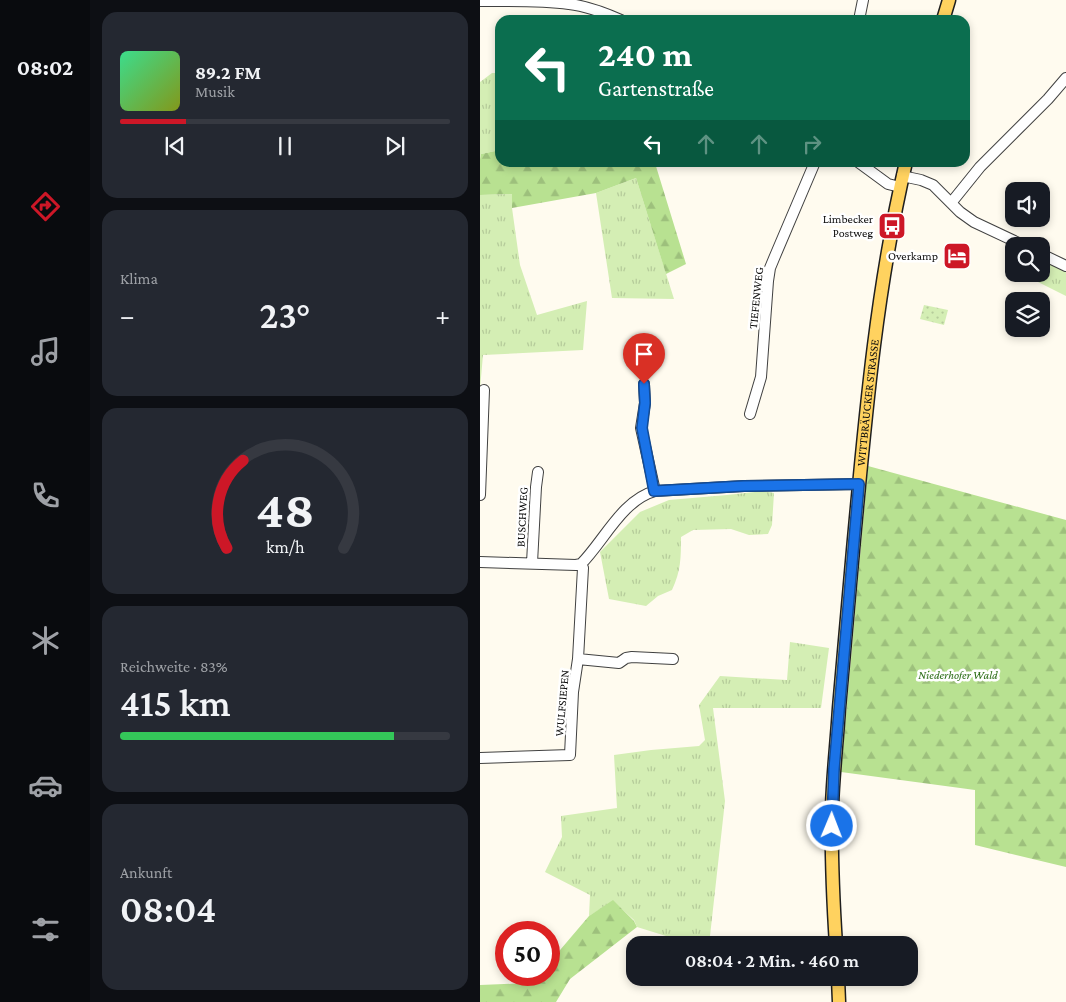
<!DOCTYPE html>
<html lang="de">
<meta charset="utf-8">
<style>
:root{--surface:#171b24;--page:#242831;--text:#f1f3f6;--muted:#9ea1a6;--line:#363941;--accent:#cd1727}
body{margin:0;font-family:"Crimson Pro",serif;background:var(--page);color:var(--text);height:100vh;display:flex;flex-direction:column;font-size:19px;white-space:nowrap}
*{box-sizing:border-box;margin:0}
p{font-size:16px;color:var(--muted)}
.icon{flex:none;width:28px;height:28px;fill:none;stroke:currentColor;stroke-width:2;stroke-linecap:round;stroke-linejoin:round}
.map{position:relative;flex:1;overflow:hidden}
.details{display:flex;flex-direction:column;gap:12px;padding:12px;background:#0d0f14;width:390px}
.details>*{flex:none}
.guide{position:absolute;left:15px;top:15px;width:475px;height:152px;border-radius:15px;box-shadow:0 2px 8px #0003;background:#0b6e4f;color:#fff;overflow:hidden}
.fabs{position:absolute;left:525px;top:182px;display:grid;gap:10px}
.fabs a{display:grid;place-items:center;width:45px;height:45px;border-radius:10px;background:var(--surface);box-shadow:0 2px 8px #0003;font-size:25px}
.speed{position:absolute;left:15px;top:921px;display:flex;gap:10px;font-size:25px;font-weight:700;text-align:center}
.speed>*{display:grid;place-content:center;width:65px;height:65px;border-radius:50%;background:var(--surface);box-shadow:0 2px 8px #0003;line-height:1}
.speed .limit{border:8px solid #d22;background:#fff;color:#111}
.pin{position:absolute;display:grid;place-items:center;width:42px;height:42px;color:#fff;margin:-51px -21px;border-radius:50% 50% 50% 0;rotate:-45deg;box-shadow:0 0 5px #0007}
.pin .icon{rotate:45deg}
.me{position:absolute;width:55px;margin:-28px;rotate:1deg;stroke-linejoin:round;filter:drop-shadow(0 0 4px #0008)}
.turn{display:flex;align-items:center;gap:18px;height:105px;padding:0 20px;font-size:22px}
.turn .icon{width:65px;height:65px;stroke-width:2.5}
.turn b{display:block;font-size:35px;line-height:42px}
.lanes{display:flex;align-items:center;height:48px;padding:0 20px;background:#0003;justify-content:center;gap:25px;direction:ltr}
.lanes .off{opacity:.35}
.big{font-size:38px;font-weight:600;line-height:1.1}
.details .card{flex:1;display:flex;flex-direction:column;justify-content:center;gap:8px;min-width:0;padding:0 18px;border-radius:15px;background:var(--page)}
.details .dial{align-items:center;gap:0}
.dial svg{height:130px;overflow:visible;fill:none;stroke:var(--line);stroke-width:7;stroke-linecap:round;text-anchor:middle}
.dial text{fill:var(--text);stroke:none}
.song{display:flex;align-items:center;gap:15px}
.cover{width:60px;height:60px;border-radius:8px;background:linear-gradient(135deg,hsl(150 70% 55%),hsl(70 70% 35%))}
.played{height:5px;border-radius:2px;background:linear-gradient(90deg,var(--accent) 20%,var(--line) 20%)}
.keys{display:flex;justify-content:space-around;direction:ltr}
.heat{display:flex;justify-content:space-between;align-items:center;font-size:28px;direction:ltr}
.charge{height:8px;border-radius:4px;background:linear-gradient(90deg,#34c759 83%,var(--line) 0)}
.trip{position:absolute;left:146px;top:936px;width:292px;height:50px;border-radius:15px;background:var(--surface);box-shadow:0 2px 8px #0003;font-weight:600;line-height:50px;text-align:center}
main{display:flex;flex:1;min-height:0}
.tabs{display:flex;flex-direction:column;width:90px;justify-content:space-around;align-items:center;background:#090b0e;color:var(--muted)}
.tabs .icon{width:35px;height:35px}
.tabs .selected{color:var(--accent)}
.tabs b{font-size:22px;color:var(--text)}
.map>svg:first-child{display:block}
.grass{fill:url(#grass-tufts)}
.forest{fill:url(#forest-firs)}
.park{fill:url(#park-dots)}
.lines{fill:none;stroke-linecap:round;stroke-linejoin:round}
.minor-casing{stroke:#414141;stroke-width:12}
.major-casing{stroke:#1f1f1f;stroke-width:15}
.minor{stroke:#fff;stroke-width:10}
.major{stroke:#ffd25f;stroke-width:12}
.route-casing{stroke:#114b97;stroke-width:12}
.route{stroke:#1a73e8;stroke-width:9}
.labels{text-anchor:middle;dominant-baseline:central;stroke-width:5;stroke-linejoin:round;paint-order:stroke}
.poi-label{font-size:12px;fill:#0e0e0e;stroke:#fff;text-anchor:end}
.street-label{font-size:12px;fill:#0e0e0e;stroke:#fff}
.park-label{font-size:12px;font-style:italic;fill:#2c6d17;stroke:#fff}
</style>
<main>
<nav class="tabs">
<b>08:02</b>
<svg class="icon selected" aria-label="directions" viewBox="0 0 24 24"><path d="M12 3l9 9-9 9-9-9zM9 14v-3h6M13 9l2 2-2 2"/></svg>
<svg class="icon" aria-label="music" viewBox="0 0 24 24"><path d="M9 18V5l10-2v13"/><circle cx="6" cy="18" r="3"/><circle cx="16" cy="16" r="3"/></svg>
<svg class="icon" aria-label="phone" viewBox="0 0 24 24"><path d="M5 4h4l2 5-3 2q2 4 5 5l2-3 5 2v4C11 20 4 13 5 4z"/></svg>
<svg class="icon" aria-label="climate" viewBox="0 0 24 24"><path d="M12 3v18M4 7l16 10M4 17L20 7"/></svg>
<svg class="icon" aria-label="car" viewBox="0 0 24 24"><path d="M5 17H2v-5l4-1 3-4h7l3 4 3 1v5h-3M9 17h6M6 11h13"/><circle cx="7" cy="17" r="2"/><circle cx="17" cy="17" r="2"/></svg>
<svg class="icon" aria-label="filters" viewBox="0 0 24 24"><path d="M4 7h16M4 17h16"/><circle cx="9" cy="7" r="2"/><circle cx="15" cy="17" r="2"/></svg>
</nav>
<section class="details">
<div class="card">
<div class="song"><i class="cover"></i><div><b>89.2 FM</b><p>Musik</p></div></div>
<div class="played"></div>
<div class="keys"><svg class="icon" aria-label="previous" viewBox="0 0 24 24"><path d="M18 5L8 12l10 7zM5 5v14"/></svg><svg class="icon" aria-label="pause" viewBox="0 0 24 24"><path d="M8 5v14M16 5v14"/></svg><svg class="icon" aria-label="next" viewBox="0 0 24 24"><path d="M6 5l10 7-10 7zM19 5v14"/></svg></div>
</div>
<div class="card"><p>Klima</p>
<div class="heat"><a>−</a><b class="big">23°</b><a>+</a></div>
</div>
<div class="card dial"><svg viewBox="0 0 100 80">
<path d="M14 69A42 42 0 1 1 86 69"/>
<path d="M14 69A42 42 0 0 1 24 15" stroke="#cd1727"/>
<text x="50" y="56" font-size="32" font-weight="700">48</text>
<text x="50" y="72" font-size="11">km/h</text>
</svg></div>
<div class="card"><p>Reichweite · 83%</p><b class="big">415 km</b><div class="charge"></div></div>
<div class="card"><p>Ankunft</p><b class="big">08:04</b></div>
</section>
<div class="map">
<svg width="586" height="1002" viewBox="0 0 586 1002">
<defs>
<pattern id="grass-tufts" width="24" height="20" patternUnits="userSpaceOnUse" patternTransform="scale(1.25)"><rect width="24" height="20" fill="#d4eeb4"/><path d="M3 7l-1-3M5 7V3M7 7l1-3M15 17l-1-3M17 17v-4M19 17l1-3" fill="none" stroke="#b5cb9a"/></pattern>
<pattern id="forest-firs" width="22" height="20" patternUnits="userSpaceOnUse" patternTransform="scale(1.25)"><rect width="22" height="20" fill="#b8e191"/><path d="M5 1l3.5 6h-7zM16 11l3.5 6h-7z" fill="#9dc07c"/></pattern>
<pattern id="park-dots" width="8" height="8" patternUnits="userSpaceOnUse" patternTransform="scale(1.25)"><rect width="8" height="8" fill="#d4eeb4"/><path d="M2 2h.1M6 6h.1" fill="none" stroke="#b5cb9a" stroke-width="1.8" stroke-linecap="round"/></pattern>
</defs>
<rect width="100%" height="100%" fill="#fffbef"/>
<!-- grass -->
<path class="grass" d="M12,73H20V150L1,154L0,159V82Z
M156,178L194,299L132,298L116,193Z
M33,194L32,208L40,265L57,315L107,301L103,350L3,355L0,389V195Z
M561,258L586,270V296L556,281L560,274H561V270L565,264L561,262Z
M284,491L294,493L292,525L288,534L269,535L251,529L213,530L201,537C201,557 201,571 192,590L178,596L166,606L129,599L120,552L160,512L189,500L247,495Z
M310,642L349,648L341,708H233L245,801L229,945H215L157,927L154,920L133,901L109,916L110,895L65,872L82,837L81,816L137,808L134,755L171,750L219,746L225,740L219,705L240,676L307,680Z"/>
<!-- forest -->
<path class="forest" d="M20,150V162L175,163L206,264L186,274L156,178L116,193L32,208V194L0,195V159L1,154Z
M388,466L586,520V867L495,845V790L361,772Z
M133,900L154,921L157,927L90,979L76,1002H0V985L51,983L58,975H69V963L109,916Z"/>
<!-- park -->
<path class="park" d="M444,305L468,310L464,325L440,319Z"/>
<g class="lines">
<defs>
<path id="minor" d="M0,1C29,1 60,0 89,4C107,6 125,13 141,20
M379,20L383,0
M378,162L408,184L420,187
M422,176L441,180L453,185L480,212L494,222L545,246
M471,203L500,167L568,99L586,78
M561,254L586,266
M164,384L165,403L161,428L175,491
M270,414L281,377L288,281L290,268L295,256L335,162
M0,495L4,390
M0,562L96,565L101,564C124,541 142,500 175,491L264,486L379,484
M52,563L56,487L58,472
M98,659L139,663L146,658L152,657L193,659
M0,758L90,755L93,692L98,659L103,568L101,564"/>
<g id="major">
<path d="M463,20L469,0"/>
<path id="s1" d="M356,945C353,899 351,853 352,807C353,774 357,741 359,708C364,655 368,603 373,550C385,420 396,290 426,162"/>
<path d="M358,978L359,1002"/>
</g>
</defs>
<!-- minor casing -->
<use href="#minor" class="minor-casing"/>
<!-- major casing -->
<use href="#major" class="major-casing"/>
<!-- minor -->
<use href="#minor" class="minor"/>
<!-- major -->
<use href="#major" class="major"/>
</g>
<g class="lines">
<defs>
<path id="route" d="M164,384L165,403L162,428L174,491L264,486L379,484L354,769L352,826"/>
</defs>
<!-- route casing -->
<use href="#route" class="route-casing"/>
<!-- route -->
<use href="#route" class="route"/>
</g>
<!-- icons -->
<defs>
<symbol id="bus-square" viewBox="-11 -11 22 22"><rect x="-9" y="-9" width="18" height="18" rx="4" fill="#cd1727" stroke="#fff"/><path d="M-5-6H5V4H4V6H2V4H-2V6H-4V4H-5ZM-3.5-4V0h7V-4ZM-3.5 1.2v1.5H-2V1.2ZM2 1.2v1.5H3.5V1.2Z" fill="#fff"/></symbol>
<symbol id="hotel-square" viewBox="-11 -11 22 22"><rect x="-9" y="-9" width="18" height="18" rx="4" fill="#cd1727" stroke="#fff"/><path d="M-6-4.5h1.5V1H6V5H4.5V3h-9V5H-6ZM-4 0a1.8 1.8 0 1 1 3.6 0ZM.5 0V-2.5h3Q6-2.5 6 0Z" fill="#fff"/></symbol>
</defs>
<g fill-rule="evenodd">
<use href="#bus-square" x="396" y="210" width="32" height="32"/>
<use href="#hotel-square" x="461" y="240" width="32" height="32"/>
</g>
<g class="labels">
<!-- poi labels -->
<g class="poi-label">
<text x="393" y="219">Limbecker<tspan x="393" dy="14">Postweg</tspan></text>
<text x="458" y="256">Overkamp</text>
</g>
<!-- street labels -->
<g class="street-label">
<text transform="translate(276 298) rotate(-84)">TIEFENWEG</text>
<text stroke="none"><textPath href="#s1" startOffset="544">WITTBRÄUCKER STRASSE</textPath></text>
<text transform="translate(42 517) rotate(-87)">BUSCHWEG</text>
<text transform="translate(82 703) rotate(-85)">WULFSIEPEN</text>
</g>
<!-- park labels -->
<g class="park-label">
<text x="478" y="675">Niederhofer Wald</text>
</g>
</g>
</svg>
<div class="fabs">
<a><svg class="icon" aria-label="sound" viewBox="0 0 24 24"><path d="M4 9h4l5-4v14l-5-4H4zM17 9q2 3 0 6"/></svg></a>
<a><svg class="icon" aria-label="search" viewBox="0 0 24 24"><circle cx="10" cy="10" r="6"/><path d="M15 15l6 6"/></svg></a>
<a><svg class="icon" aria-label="layers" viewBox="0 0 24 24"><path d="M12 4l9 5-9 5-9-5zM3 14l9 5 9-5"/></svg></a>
</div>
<div class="speed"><div class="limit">50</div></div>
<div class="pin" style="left:164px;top:384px;background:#d93025"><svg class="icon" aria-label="arrive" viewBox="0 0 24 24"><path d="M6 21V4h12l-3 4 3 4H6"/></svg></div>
<svg class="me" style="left:352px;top:826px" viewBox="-20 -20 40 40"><circle r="17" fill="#1a73e8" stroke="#fff" stroke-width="3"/><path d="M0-11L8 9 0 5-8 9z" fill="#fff"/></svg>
<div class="trip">08:04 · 2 Min. · 460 m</div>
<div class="guide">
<div class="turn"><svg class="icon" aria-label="left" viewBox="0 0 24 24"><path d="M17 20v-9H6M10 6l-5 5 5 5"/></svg><div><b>240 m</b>Gartenstraße</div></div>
<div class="lanes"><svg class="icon" aria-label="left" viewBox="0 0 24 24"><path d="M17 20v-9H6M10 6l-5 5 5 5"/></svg><svg class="icon off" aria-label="ahead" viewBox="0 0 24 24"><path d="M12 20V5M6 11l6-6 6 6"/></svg><svg class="icon off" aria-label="ahead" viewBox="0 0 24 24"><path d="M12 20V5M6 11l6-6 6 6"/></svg><svg class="icon off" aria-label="right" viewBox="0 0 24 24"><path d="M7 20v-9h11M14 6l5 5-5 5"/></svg></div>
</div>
</div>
</main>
